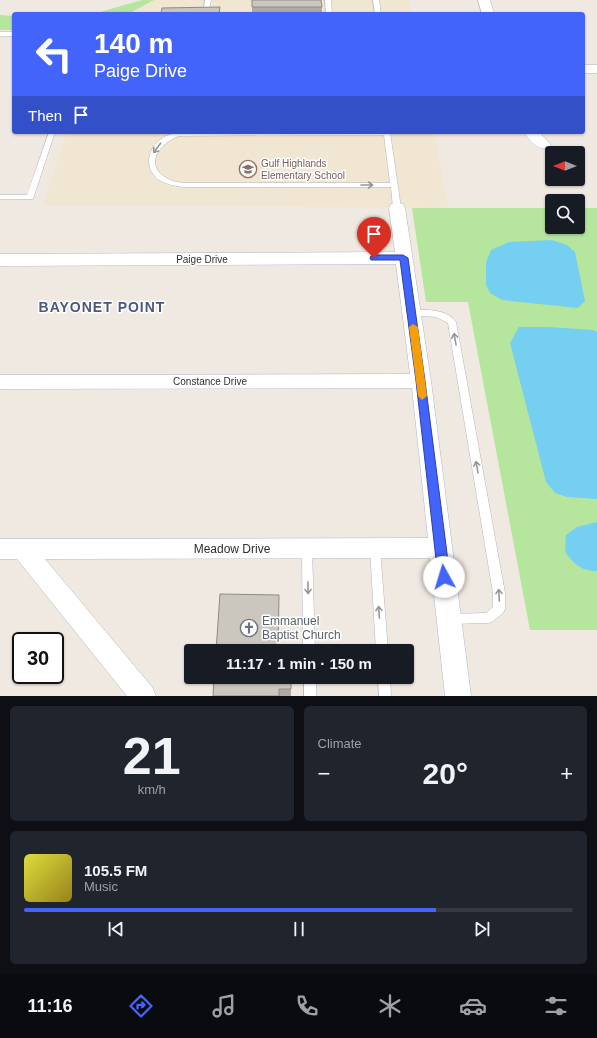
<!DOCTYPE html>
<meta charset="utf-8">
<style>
:root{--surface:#171b24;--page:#20242c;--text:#f1f3f6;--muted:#9ea1a6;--line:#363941;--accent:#4264fb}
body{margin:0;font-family:Arial,sans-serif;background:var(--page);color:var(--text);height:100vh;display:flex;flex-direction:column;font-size:15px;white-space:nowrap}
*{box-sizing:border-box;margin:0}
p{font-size:13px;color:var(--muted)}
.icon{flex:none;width:22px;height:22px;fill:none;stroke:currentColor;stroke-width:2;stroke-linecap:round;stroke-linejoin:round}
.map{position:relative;height:696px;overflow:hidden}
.drawer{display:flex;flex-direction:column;gap:10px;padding:10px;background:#0d0f14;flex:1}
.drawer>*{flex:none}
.top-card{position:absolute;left:12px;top:12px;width:573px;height:122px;border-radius:4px;box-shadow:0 1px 3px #0004;background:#4264fb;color:#fff;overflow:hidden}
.needle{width:26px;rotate:270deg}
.fabs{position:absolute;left:545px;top:146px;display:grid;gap:8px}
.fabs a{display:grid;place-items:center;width:40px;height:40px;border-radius:4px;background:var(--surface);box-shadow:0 1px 3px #0004;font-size:20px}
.speed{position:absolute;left:12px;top:632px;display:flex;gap:8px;font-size:20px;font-weight:700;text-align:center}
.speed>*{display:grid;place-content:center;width:52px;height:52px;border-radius:50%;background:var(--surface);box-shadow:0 1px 3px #0004;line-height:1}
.speed .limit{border:2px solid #111;border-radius:6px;background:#fff;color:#111}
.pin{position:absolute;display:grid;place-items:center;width:34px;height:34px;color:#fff;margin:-41px -17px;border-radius:50% 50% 50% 0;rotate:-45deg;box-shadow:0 0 4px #0007}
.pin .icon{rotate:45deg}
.me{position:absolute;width:44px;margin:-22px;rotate:354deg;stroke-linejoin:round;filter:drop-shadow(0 0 3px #0008)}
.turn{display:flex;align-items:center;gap:14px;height:84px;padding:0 16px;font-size:18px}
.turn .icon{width:52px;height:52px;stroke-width:2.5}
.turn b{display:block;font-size:28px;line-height:34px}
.then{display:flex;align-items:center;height:38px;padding:0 16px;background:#0003;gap:8px;font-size:15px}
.big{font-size:30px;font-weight:600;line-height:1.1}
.drawer .card{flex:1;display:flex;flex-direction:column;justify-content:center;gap:6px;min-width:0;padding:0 14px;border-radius:6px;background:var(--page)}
.drawer .dial{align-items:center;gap:0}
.dial b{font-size:52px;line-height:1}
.song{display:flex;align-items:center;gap:12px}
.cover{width:48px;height:48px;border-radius:6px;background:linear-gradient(135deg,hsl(60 70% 55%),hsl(50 70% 35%))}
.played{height:4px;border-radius:2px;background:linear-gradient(90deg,var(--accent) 75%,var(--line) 75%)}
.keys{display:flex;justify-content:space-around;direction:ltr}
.heat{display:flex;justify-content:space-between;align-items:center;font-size:22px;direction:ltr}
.drawer .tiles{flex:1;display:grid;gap:10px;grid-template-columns:1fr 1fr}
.card:last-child{grid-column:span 2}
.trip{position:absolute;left:184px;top:644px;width:230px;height:40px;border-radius:4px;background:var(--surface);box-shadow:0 1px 3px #0004;font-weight:600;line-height:40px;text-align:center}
.dock{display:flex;height:64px;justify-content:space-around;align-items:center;background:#090b0e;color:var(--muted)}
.dock .icon{width:28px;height:28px}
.dock .selected{color:var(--accent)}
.dock b{font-size:18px;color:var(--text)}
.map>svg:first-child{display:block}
.education{fill:#f0e6d1}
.green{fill:#b6e59e}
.water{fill:#75cff0}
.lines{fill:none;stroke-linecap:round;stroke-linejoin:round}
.lane-casing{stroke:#b4b7c1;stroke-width:1}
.street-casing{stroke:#b4b7c1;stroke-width:1}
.lane{fill:#fff;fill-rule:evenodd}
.street{fill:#fff;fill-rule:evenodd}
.wall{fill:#afaba4}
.building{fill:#cbc7bf;stroke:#8e8b86}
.oneway{stroke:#969696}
.route{fill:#4264fb;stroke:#2b41a3}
.slow{fill:#f59e0b}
.labels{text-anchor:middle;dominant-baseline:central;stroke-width:3;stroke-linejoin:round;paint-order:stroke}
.education-label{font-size:10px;fill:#785e54;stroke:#fff;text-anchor:start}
.street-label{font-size:10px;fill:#2e2e2e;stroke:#fff}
.near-street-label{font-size:12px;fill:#2e2e2e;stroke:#fff}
.near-worship-label{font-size:12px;fill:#5b616d;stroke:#fff;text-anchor:start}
.district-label{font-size:14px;font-weight:bold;letter-spacing:1px;fill:#4d5680;stroke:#fff}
</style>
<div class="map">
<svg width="597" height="696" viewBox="0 0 597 696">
<rect width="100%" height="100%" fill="#efe9e1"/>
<!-- education -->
<path class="education" d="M154,0H409L411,14H128Z
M67,132H434L448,208L43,205Z"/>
<!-- green -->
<path class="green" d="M142,0H154L128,14H93Z
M0,15L14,16V30H0Z
M412,208H552V227H578V208H597V630H530L468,302H426Z"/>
<!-- water -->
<path class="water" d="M552,240L567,245L575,252L585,301L578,308L502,300L490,293L486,285V263L491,250L509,242Z
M519,327H549L593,330L597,332V499L567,497L555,493L546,482L510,343Z
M597,522V571C581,571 574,564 565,552L566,535L577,527Z"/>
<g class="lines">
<defs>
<path id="lane" d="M205,0H211L209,9L204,8Z
M325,0H331L332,14H326Z
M373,0H379L381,14H375Z
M0,32H14V36H0Z
M49,132H55L33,199H0V195H27Z
M179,132H390L401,208L397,210L393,208L391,187H183C175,186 166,184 159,180C144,169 147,149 161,139C166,135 173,134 179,132ZM384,135L390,183H183C177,182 170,181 165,177C143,163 162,142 179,136Z
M411,310C426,310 446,308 456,322L505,593V609L503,613L492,622L488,623L450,624L446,623L444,619L446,615L450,614L486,613L493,607V593L448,323L436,317L408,315L407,313L408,311Z
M375,543L379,545L380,548L388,651H376L370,548L371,545Z
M307,544L311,546L312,549L315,651H303L302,549L303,546Z
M304,677H316V696H304Z
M378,677H390L391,696H379Z"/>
<path id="street" d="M478,0H490L494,14H482Z
M583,65H597V73H583Z
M524,132H539L551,145L549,148C538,151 530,141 524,132Z
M397,203L403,204L405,208L431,381L471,696H445L430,558L45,559L152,687L156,696H127L17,559H0V539L428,538L412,388L0,389V375L410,374L396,264L0,266V254L395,252L389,208L391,204Z"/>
</defs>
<!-- lane casing -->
<use href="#lane" class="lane-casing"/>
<!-- street casing -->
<use href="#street" class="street-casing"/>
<!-- lane -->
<use href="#lane" class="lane"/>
<!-- street -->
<use href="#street" class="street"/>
</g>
<!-- wall -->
<path class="wall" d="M252,7H322V14L220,13H252Z
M291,677V696H213Z"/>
<!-- building -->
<path class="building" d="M252,0H321L322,7H252Z
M220,7L219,14H161L162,8Z
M220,13H322V14H220Z
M220,594L279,595L278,651H216Z
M214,677H291V689H279V696H213Z"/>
<!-- one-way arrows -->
<defs><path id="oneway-shaft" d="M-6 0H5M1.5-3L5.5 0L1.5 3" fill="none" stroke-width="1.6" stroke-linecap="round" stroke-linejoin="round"/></defs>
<g class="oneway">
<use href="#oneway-shaft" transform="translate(157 148) rotate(127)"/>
<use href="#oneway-shaft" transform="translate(367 185)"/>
<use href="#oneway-shaft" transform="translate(455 339) rotate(-100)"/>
<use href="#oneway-shaft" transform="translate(477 467) rotate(-100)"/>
<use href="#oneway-shaft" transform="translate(308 588) rotate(89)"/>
<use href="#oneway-shaft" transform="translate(499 595) rotate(-93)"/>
<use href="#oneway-shaft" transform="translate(379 612) rotate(-94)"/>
</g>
<!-- route -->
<path class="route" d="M374,255H403L408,258L425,381L450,577L448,580L444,582L440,580L438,577L416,381L400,260H371L370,258L371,256Z"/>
<!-- slow -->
<path class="slow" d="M413,324L418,327L427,396L422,400L418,396L409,327Z"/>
<!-- icons -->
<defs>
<symbol id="school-ring" viewBox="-11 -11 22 22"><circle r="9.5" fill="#fff" stroke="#8d6e63" stroke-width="1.5"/><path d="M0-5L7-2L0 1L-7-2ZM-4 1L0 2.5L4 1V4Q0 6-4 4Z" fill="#8d6e63"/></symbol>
<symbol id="church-ring" viewBox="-11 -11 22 22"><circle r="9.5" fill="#fff" stroke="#6b7280" stroke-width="1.5"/><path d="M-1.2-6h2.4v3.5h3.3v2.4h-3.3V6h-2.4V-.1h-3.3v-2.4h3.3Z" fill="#6b7280"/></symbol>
</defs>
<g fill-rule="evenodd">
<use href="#school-ring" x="238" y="159" width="20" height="20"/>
<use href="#church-ring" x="239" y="618" width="20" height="20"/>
</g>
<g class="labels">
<!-- education labels -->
<g class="education-label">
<text x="261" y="163">Gulf Highlands<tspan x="261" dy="12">Elementary School</tspan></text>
</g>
<!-- street labels -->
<g class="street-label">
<text x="202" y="259">Paige Drive</text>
<text x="210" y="381">Constance Drive</text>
</g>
<!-- near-street labels -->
<g class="near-street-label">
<text x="232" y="549">Meadow Drive</text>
</g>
<!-- near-worship labels -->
<g class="near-worship-label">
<text x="262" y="621">Emmanuel<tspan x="262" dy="14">Baptist Church</tspan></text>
</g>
<!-- district labels -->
<g class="district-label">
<text x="102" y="307">BAYONET POINT</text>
</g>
</g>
</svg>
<div class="fabs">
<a><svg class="needle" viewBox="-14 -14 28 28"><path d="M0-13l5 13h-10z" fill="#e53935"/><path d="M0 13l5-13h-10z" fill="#9ea1a6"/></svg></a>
<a><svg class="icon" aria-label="search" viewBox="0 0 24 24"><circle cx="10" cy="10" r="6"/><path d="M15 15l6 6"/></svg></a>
</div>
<div class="speed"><div class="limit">30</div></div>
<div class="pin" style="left:374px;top:258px;background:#d93025"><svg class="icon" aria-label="arrive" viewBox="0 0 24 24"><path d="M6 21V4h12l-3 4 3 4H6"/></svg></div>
<svg class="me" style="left:444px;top:577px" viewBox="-20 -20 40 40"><circle r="19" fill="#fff"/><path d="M0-13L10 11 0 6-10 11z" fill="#4264fb"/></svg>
<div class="trip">11:17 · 1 min · 150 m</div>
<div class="top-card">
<div class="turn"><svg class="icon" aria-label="left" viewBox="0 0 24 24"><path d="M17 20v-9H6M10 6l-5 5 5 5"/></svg><div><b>140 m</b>Paige Drive</div></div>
<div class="then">Then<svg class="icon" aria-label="arrive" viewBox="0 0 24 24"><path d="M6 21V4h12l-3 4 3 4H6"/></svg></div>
</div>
</div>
<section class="drawer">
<div class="tiles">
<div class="card dial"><b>21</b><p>km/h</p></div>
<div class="card"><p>Climate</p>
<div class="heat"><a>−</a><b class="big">20°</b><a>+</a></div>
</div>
<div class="card">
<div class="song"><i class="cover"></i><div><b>105.5 FM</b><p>Music</p></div></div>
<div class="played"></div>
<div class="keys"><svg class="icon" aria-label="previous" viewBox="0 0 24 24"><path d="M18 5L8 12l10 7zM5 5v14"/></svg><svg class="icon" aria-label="pause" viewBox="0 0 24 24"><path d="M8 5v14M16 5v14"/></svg><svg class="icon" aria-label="next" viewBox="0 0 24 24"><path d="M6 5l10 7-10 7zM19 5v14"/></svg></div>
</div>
</div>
</section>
<nav class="dock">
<b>11:16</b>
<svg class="icon selected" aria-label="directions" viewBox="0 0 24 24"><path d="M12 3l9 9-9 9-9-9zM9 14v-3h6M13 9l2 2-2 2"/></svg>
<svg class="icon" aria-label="music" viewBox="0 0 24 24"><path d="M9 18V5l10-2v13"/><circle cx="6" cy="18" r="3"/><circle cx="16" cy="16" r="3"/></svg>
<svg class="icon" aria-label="phone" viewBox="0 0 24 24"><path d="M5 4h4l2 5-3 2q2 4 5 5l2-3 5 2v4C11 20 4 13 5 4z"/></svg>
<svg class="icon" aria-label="climate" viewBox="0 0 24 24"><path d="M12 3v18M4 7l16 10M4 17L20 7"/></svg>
<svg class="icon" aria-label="car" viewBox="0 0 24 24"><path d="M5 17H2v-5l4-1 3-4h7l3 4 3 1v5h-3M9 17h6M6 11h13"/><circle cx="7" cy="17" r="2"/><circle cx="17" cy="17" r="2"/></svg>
<svg class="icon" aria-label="filters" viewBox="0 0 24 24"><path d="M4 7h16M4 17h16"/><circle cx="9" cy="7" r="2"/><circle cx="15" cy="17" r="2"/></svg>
</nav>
